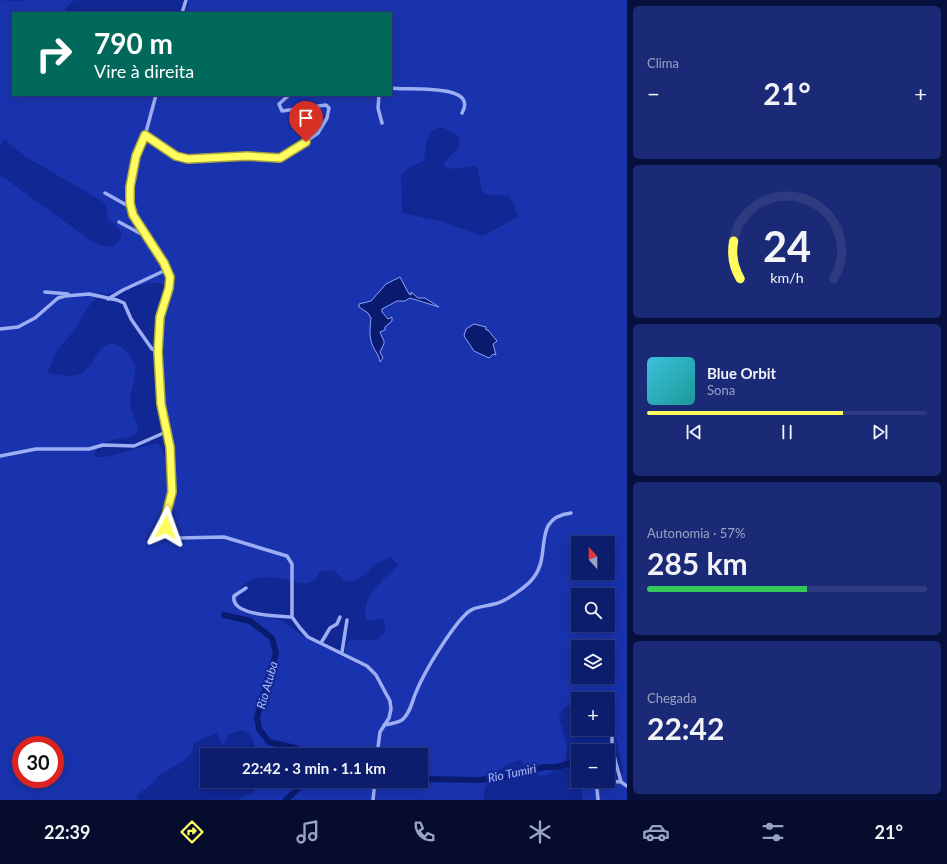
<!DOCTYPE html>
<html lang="pt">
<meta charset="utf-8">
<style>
:root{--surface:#0d1d6e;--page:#1b2a76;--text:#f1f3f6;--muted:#9aa2c2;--line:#2d3b81;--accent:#fffc60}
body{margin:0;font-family:Lato,sans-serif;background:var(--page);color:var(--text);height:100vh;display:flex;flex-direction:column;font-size:15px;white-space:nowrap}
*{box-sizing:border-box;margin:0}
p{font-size:13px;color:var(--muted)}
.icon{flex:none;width:22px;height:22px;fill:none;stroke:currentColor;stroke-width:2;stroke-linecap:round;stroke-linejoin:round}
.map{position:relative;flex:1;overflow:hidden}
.panel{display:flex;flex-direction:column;gap:6px;padding:6px;background:#07103c;width:320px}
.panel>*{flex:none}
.top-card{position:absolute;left:12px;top:12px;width:380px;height:84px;border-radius:0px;box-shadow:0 2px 10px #0003,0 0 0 1px var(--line);background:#00695c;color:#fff;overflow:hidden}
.needle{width:26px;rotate:339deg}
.buttons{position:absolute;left:571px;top:536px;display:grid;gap:8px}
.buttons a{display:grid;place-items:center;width:44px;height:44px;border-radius:0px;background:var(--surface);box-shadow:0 2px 10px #0003,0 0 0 1px var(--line);font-size:20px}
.speed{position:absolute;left:12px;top:736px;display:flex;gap:8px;font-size:20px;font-weight:700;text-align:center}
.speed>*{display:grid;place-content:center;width:52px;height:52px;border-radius:50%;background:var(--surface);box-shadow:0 2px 10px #0003,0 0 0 1px var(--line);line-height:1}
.speed .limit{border:6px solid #d22;background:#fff;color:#111}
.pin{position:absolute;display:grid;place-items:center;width:34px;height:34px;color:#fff;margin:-41px -17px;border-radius:50% 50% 50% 0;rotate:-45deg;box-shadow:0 0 4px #0007}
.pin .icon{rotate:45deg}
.me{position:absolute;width:44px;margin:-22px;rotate:4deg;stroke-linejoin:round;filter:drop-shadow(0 0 3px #0008)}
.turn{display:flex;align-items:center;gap:14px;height:84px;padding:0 16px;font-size:18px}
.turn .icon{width:52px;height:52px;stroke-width:2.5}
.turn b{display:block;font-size:28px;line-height:34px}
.big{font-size:30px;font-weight:700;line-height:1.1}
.panel .tile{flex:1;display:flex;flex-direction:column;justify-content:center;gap:6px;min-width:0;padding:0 14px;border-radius:6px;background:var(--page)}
.panel .dial{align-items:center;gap:0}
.dial svg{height:104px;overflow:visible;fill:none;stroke:var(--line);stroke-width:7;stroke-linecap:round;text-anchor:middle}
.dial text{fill:var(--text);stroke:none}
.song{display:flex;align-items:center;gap:12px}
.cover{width:48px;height:48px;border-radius:6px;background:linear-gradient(135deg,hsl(190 70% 55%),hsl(180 70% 35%))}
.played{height:4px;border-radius:2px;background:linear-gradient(90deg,var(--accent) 70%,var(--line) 70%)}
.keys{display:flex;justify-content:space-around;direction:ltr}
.heat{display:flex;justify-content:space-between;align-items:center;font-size:22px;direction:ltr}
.charge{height:6px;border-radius:3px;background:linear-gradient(90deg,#34c759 57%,var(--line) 0)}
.trip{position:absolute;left:200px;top:748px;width:228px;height:40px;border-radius:0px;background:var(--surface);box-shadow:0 2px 10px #0003,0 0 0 1px var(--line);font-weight:700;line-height:40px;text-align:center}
.dock{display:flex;height:64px;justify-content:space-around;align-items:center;background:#050c2c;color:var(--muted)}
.dock .icon{width:28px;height:28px}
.dock .selected{color:var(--accent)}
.dock b{font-size:18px;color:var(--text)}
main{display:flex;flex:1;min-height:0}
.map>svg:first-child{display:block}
.green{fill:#1933ae;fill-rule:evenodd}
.water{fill:#0a1a6f;stroke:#90a4f6}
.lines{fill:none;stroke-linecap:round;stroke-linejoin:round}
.river{stroke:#0a1a6f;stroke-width:6}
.street{stroke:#9eaef3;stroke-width:3.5}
.route-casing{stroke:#a6a43e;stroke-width:10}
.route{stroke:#fffc60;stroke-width:7}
.labels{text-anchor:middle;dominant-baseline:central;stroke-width:4;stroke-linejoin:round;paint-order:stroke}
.water-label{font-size:12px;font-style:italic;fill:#abb9fa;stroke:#112793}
</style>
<main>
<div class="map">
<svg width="627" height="800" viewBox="0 0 627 800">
<rect width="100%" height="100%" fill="#112793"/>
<!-- green -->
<path class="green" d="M0,0L21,2L24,0H74L65,9L67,13H13V95H391V13H186L189,0H627V800H583L581,788L586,782L617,779L623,772L613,721L608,716V699H599L595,692C583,698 575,703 562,709L559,718L567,746L566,758L557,770L543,776L536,775L520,760C503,764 482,780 484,800H236L253,793L261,781H421V755H255C254,743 255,734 242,730L229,734L223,745L217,733L195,742L191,754L186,759L157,777L153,783L137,795L138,800H0V175L93,242L103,246L112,247L120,240L122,234L119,229L108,219L106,206L102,201L26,157L4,139L0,145ZM440,127L446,129L459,137V146L445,162L444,166L451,169L477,166L482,191L486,194L508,196L513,202L518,217L483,236L440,221L402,213L401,175L408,168L424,161C427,148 423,133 440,127ZM150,283H160L172,288L164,316L161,338L164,399L170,468L161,447L157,443L106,457H94C98,438 119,440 133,436L138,430C137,420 130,411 130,400C130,390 137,377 135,367C133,359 128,352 121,347C100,333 95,368 80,374C71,378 56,374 47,373L58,349L73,332L88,307L96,298L105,294ZM578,543H608V573H578ZM391,557L398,565C384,580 361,596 366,619L369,621L382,618C385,621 386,625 385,629C381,647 362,637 352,640C351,640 347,643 347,643L344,657L300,634L283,621L258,612L238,608C233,576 263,574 287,580C294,581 301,585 308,583C314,582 318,576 320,571L333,570L346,582C360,581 367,572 376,564C381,561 386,559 391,557ZM578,595H608V625H578ZM578,647H608V677H578ZM21,745H55V779H21Z"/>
<!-- water -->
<path class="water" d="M400,277L409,294L411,295V292L418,298H425L439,307L410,298L405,301H397L382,309V312L388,319L392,317V321L385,327V330L380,332C385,345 386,339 380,352L383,358L380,362C379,354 375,352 372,344C369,336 370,327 371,318L368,313L359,307V304L371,301L386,284Z
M474,324L486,327V330H488L497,341L493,344L496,355L493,354L489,358L474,351L464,336L466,329Z"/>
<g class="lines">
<!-- river -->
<path class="river" d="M224,615L250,621L272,638L276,653L257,717L259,729L269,742L295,748L307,755
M608,752H611
M421,779L479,780L506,777L544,767H557L578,761
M286,800L306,781"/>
<!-- street -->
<path class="street" d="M182,13L186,0
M391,88C403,91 480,82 462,113
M156,95L146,132L136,156L130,187V203L133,215L164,263L170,277L169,288L160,317L158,352L161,404L170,447L172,492L165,519L166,527L179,538L224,537L287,556L292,564V617L300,628L308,637L367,666L376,675L390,701L391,709L389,718L380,732L377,755
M379,95L378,108L382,123
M145,135L182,159L247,156L280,158L290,153L318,133L327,118L329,108L326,105L282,111L279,104L289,95
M105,193L130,207
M119,222L145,236
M45,292L68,294
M108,299L123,290L168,269
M0,329L18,327L35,318L58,298L65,296L89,294L117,300L124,303L131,319L152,349L158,352
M0,456L36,449H89L103,445L134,446L166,432
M246,588L234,596C230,616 280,616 292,617
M321,643L330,628L337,624L340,617
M342,652L347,620
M384,725C390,724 397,723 402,720C411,713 412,700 417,690C421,680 427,670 432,661C440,648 454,626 464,616C472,606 484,607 494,604C505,602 528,586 534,577C552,554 531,518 571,513
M613,729C609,746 617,765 621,782
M582,781L585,784L605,781
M608,781L621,782L627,786
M373,800L375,781
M598,800L597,789L600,782"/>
</g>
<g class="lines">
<defs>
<path id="route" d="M166,527L165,519L172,492L170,447L161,404L158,352L160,317L169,288L170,277L164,263L133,215L130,203V187L136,156L145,135L176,156L188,159L247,156L280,158L306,142"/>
</defs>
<!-- route casing -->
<use href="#route" class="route-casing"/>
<!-- route -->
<use href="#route" class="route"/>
</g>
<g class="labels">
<!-- water labels -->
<g class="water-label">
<text transform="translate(267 685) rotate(-74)">Rio Atuba</text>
<text transform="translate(512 773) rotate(-12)">Rio Tumiri</text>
</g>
</g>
</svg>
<div class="buttons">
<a><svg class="needle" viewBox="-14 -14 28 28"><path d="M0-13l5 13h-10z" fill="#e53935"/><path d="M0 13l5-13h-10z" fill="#9aa2c2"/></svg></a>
<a><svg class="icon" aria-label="search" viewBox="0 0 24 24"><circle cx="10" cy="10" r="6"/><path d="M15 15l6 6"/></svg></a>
<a><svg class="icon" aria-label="layers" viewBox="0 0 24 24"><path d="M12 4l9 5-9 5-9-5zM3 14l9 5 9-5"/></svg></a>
<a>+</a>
<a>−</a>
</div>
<div class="speed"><div class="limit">30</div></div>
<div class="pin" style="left:306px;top:142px;background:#d93025"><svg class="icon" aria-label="arrive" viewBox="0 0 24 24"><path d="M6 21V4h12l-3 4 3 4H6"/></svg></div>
<svg class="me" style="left:166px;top:527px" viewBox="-20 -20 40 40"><path d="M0-17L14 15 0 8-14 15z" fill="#fffc60" stroke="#fff" stroke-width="4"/></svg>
<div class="trip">22:42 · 3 min · 1.1 km</div>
<div class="top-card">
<div class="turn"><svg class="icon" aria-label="right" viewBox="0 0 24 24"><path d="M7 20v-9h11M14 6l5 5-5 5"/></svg><div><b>790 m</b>Vire à direita</div></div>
</div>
</div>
<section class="panel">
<div class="tile"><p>Clima</p>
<div class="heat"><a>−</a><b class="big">21°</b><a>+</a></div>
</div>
<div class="tile dial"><svg viewBox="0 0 100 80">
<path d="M14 69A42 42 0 1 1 86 69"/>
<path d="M14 69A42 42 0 0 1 9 40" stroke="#fffc60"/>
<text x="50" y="56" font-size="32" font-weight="700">24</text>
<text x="50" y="72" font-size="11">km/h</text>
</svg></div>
<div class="tile">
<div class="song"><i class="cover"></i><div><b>Blue Orbit</b><p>Sona</p></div></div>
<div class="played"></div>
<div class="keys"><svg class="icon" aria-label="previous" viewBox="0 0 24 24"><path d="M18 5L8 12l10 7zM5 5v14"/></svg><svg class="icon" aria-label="pause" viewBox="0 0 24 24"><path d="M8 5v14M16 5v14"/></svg><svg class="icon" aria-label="next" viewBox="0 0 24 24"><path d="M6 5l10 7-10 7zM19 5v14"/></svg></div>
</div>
<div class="tile"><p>Autonomia · 57%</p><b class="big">285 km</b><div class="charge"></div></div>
<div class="tile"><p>Chegada</p><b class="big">22:42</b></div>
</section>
</main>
<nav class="dock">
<b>22:39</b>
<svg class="icon selected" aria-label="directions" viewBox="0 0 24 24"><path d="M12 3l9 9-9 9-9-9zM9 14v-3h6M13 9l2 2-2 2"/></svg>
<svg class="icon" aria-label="music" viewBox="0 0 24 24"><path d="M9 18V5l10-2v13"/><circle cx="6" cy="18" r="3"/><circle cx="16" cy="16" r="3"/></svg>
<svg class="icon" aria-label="phone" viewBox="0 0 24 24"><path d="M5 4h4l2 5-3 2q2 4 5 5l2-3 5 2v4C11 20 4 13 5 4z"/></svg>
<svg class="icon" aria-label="climate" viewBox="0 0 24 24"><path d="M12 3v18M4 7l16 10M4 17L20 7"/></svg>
<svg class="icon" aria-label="car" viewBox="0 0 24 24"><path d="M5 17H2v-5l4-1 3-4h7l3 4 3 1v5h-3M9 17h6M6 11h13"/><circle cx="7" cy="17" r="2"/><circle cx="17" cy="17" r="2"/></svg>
<svg class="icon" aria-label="filters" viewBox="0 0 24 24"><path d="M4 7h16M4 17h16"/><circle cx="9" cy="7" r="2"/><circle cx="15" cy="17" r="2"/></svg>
<b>21°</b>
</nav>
